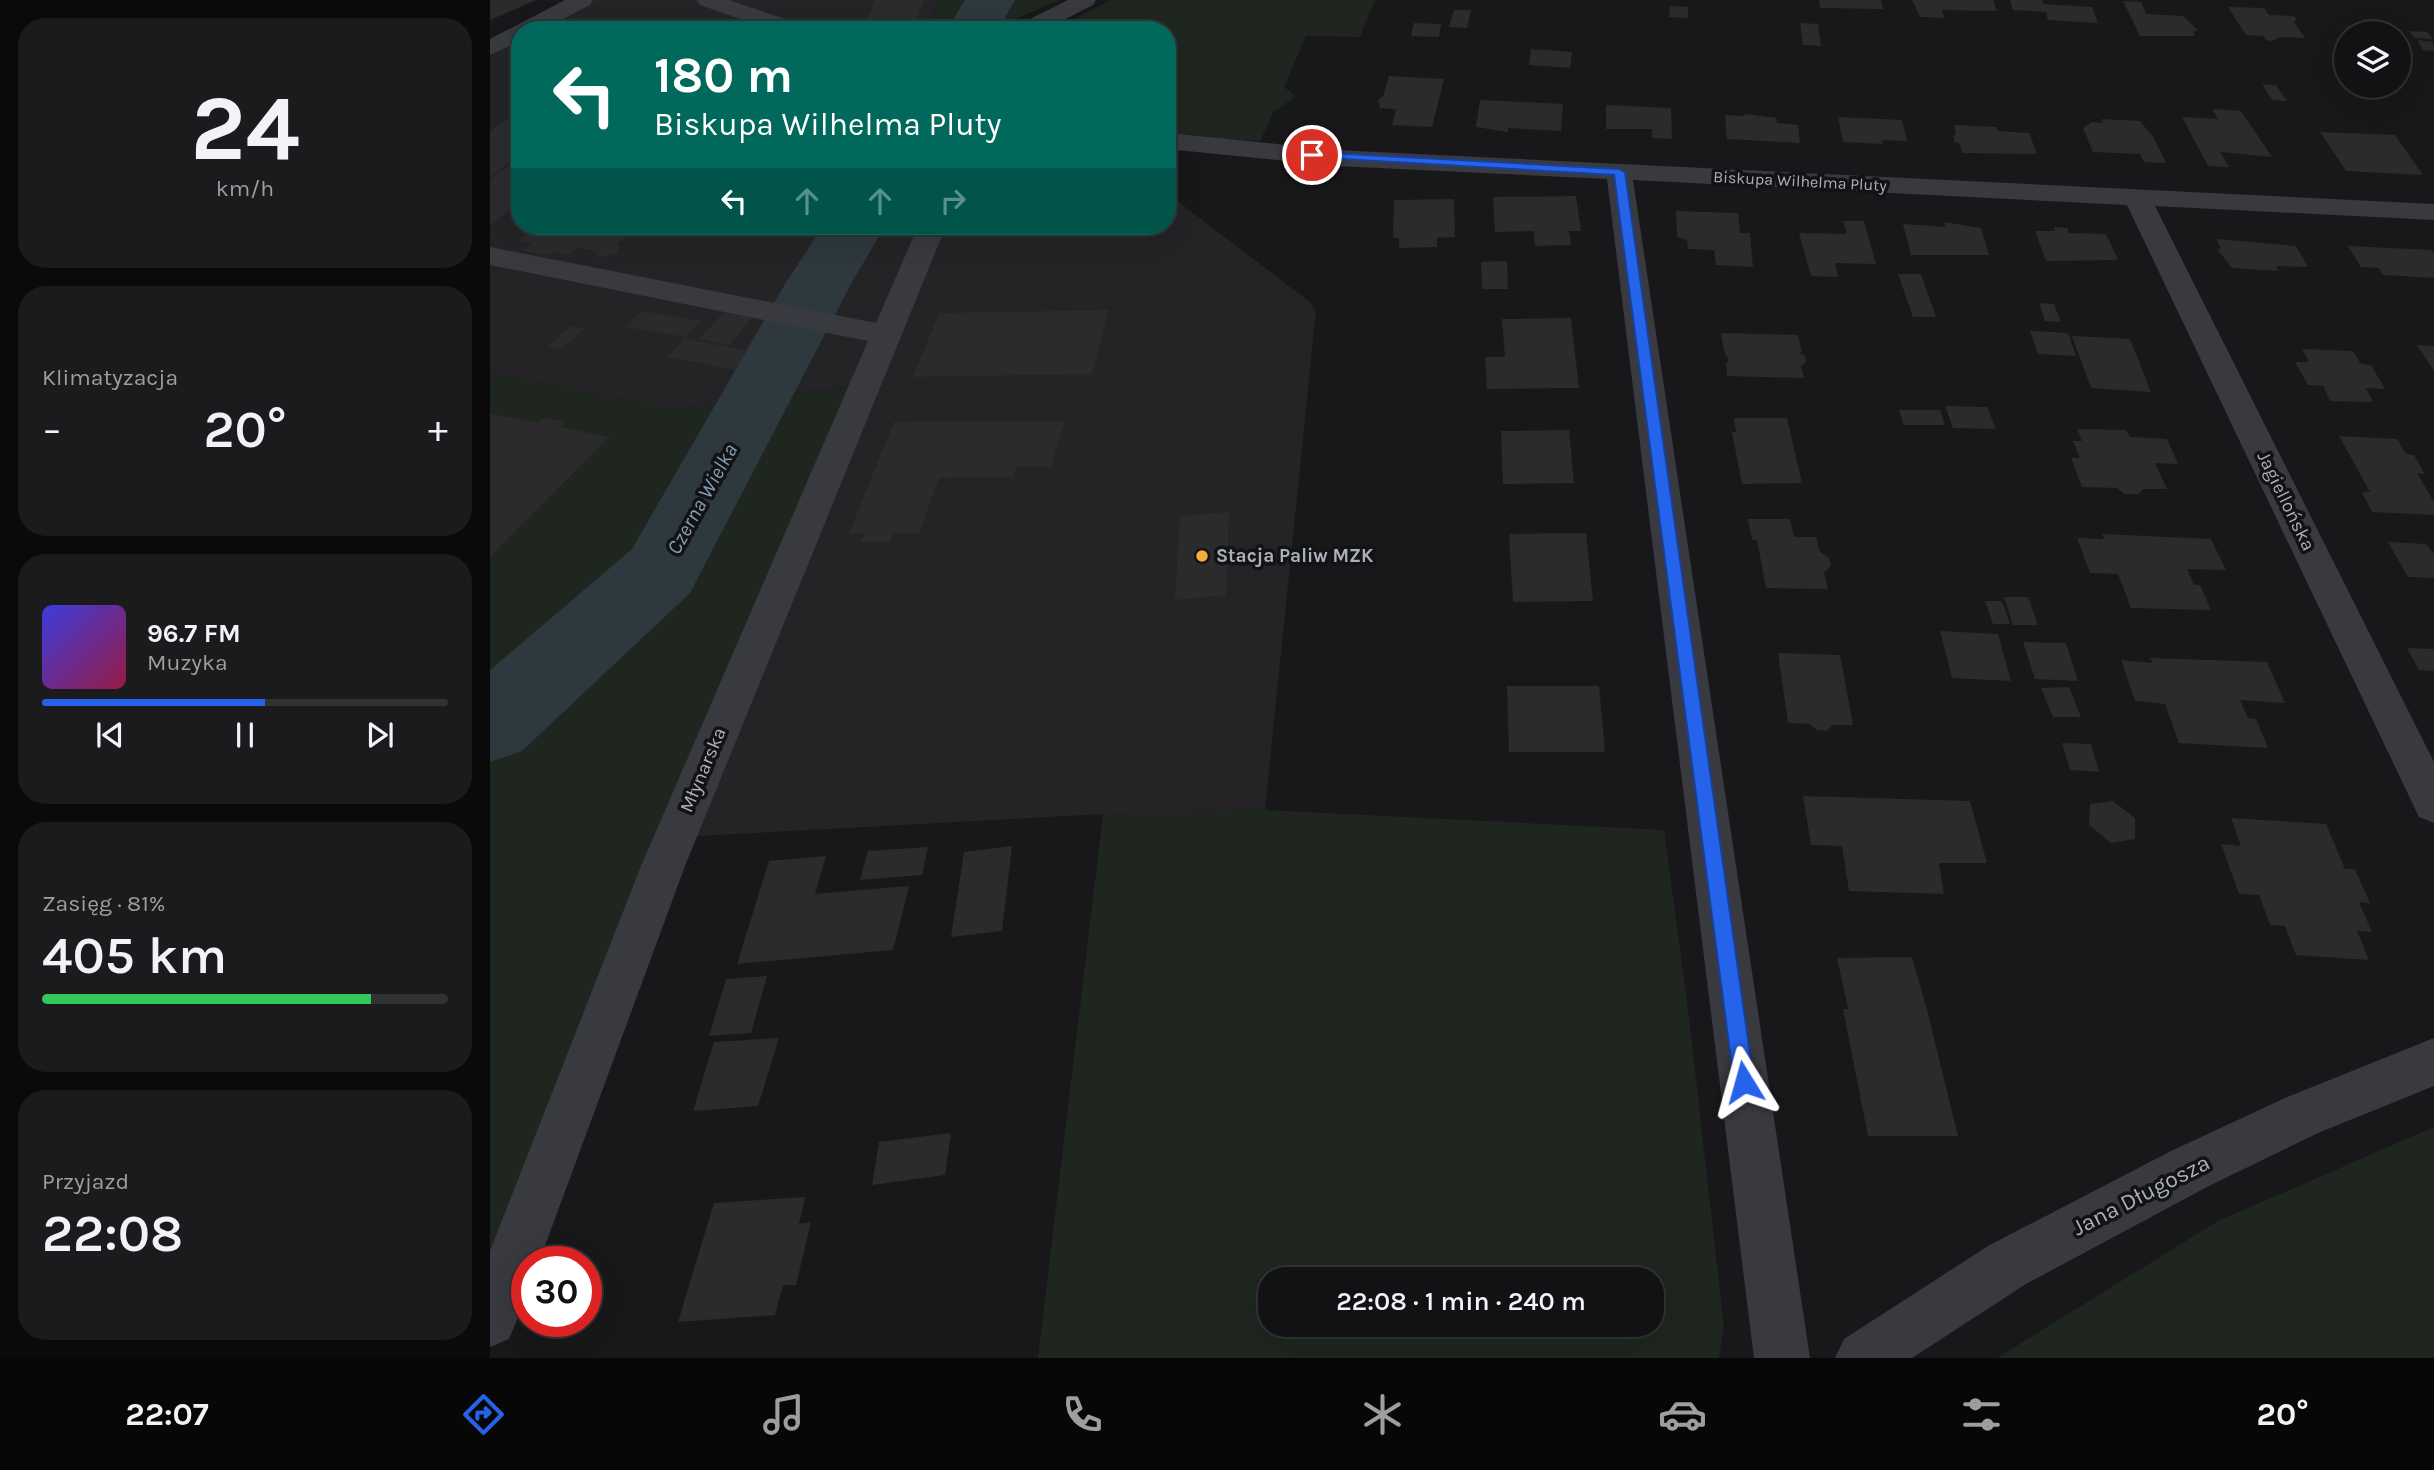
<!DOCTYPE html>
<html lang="pl">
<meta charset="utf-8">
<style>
:root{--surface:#121214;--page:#1b1b1d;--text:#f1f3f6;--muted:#9c9ea0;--line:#313234;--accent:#2563eb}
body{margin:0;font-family:Karla,sans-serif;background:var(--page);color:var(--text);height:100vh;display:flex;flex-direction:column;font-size:26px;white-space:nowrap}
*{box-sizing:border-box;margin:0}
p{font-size:23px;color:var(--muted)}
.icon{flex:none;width:38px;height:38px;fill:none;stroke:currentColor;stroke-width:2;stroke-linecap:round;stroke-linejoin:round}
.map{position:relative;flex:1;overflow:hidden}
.drawer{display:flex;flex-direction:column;gap:18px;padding:18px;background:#0a0a0b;width:490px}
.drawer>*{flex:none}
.top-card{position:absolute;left:21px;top:21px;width:665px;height:214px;border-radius:28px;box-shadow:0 7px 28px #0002,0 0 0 2px var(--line);background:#00695c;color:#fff;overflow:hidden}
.controls{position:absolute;left:1844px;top:21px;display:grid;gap:14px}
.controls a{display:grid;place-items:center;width:77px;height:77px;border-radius:50%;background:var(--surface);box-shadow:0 7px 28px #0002,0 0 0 2px var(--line);font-size:35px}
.speed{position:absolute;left:21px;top:1246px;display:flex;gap:14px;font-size:35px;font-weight:700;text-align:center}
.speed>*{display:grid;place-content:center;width:91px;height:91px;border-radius:50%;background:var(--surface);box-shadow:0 7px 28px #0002,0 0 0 2px var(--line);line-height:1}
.speed .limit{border:10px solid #d22;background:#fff;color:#111}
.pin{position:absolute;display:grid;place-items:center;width:60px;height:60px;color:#fff;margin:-30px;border:4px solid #fff;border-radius:50%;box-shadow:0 2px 7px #0007}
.me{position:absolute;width:77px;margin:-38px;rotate:352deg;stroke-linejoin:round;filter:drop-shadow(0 0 5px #0008)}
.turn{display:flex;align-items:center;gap:24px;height:147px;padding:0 28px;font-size:32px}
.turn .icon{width:91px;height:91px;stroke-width:2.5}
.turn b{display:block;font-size:49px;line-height:60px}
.lanes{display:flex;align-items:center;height:66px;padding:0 28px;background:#0003;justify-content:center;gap:35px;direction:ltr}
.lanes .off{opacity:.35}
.big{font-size:52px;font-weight:600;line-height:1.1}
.drawer .tile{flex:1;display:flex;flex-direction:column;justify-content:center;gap:10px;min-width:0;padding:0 24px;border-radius:28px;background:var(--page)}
.drawer .dial{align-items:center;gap:0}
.dial b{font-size:91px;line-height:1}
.song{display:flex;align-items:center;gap:21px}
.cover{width:84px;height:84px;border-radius:10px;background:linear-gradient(135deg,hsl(240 70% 55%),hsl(340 70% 35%))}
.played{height:7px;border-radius:4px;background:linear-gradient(90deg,var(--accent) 55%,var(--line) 55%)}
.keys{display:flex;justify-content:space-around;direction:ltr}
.heat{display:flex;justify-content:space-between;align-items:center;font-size:38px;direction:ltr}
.charge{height:10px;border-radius:5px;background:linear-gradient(90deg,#34c759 81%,var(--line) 0)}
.trip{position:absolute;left:768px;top:1267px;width:406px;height:70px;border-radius:28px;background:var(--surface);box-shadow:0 7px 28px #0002,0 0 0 2px var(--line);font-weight:600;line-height:70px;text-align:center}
.dock{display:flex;height:112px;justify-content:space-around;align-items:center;background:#070708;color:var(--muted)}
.dock .icon{width:49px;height:49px}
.dock .active{color:var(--accent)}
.dock b{font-size:32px;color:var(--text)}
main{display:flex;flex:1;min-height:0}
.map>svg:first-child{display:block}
.built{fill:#242427}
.green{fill:#1e261f;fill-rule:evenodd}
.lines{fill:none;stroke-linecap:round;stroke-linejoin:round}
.river{fill:#2e383f;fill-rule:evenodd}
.building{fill:#2b2b2e}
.minor{fill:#393a40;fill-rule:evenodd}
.route{fill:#2563eb;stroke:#184099;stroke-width:2}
.poi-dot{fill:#f6ad35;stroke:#131315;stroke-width:2.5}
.labels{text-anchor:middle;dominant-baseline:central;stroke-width:7;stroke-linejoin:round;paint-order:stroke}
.far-street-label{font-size:16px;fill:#aab0ba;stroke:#131315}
.street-label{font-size:19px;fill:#aab0ba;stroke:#131315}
.poi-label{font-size:19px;font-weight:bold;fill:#aab0ba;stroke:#131315;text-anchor:start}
.water-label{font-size:21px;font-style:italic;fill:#819fb6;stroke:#131315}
.near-street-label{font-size:23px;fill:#aab0ba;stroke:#131315}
</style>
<main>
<section class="drawer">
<div class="tile dial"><b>24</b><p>km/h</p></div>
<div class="tile"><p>Klimatyzacja</p>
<div class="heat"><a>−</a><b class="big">20°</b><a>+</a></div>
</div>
<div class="tile">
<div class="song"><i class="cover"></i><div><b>96.7 FM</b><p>Muzyka</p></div></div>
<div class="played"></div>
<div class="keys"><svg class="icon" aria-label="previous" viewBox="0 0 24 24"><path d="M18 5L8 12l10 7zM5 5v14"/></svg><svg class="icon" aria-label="pause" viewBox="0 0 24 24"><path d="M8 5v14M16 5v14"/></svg><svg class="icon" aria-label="next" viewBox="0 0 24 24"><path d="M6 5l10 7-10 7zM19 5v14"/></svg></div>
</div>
<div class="tile"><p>Zasięg · 81%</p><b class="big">405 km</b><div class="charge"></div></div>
<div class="tile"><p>Przyjazd</p><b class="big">22:08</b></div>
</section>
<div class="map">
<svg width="1944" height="1358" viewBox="0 0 1944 1358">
<rect width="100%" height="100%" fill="#18181a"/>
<!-- built -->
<path class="built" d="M92,0H448L440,30H35Z
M30,32V226H677V193L821,303L826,311L775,810L613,814L191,837L378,384L179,409L0,373V48Z"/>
<!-- green -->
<path class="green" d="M448,0H476L454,30H440Z
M513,0H570L511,25L505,18Z
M620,0H885L870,37L816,36L794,87L806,96L783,113L770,141L692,137L677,132V30H564Z
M0,373L179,409L379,384L0,1333Z
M775,810L1174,830L1198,1009L1234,1327L1229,1358H548L613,814ZM780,1279H1162V1325H780Z
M1944,1127V1358H1507L1728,1221Z"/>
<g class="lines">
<!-- river -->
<path class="river" d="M475,0H525L508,30H456Z
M333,226H395L361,284L200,593L32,751L0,762V670L142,549L295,284Z"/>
</g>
<!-- building -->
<path class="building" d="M0,0H46L0,20Z
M385,0H434L423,30H372Z
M1329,0H1391L1393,9L1330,8Z
M1422,0H1503L1507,11L1452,10L1454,18L1430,17Z
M1520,0H1552L1553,4L1602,7L1608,23L1558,20L1556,12L1523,10Z
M1633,1L1651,2L1656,14L1693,16L1708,30L1703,32L1705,36H1650Z
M1180,6L1198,7V18L1179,17Z
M1738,7L1774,8L1779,15L1804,16L1807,19L1804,22L1815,38L1790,37L1782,41L1776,40L1774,36L1756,35Z
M964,10H981L977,28L959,27Z
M924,23L951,24L949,37L921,36Z
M1310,23L1328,24L1331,46L1313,45Z
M1919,31L1937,32L1943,39L1925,38Z
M1927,40L1943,42L1944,51L1933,50Z
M1041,49L1082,52L1080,68L1039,65Z
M899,76L954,79L942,127L902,125L906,109L889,108L890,104L887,101L893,96Z
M1772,84L1786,85L1797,101L1782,100Z
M990,100L1073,104L1071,131L1018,128V132L986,127Z
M1116,105L1181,108L1182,139L1162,138V129H1116Z
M1722,109L1751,111L1782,157L1730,152L1739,167L1718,166L1692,117L1728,119Z
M30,110V154L0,177V131Z
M1256,114L1286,118L1287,123L1308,125L1310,143L1237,139L1235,115L1252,116Z
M1348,117L1412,120L1417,141L1392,140L1393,144L1353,142Z
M1612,119L1650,121L1663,137L1676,163L1654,162L1650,154L1603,152L1593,128L1602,122L1612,123Z
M1464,125L1506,127L1508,131L1539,133L1547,154L1472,153L1470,144L1465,142L1463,136L1466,134Z
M1830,132L1905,135L1933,175L1856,171Z
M30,157V203L0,225V179Z
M1086,196L1091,231H1079L1081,245L1045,246L1044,231L1005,232L1003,197Z
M964,199L965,237L947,238V247L909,248V238H903L904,200Z
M1186,211L1248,213L1250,233H1260L1263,267L1226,265L1224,250L1198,249L1197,240L1187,237Z
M1353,221H1374L1386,264L1345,263L1348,277L1321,276L1309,233L1357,234Z
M1454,222L1491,228L1499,255H1421L1413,224L1456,227Z
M52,226H148L127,244L130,248L127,253L114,257L107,256L106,251L87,248L80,253L73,254L64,251L59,255L33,251L42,242H33L29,239Z
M1564,227L1577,228L1579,233L1616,234L1628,260L1556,261L1545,231H1565Z
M1726,239L1806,246L1818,267L1786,266L1789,271L1742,268L1728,250L1731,248Z
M1858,246L1941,250L1944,254V278L1893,275L1889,268L1871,267Z
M1017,261L1018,289H992L991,262Z
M1408,274H1431L1446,317H1423Z
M1549,303L1564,304L1571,322L1555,321Z
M619,310L602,374L423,377L449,313Z
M152,311L212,321L196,337L135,327Z
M233,313L263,317L239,345L209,339Z
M1081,318L1089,388L997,389L995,357H1015L1012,319Z
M81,326L95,328L72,349L58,346Z
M1540,331L1578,333L1586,356L1548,354Z
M1231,333L1308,335L1312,352H1308L1315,356L1316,362L1311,366L1314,378L1237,376L1236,363L1239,361L1234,351Z
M1582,336L1640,339L1661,392L1601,388Z
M195,339L256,350L246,370L177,357Z
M1927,345L1944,346V371Z
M1812,349L1863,351L1871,364L1881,365L1895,389L1876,388L1883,402L1840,401L1833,386L1818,385L1805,362H1819Z
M1455,406L1497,407L1506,429L1463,428Z
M1409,410H1450L1455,425H1414Z
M0,414L48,423L54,418L76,422L70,427L119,437L0,557Z
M1244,418H1297L1312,483L1252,484L1242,432H1246Z
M575,421L561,467H526L523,477L449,478L429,533H403L400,542H370L374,533H359L404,422Z
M1587,429L1636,430L1640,437L1677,439L1688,464L1665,463L1677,489H1653L1649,494H1635L1627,488L1592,487L1581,458H1590L1583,441H1592Z
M1079,430L1084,483L1013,484L1011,431Z
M1849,436L1907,439L1916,454L1924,455L1935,474L1927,473L1944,502V515L1882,512L1872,492H1880Z
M739,512L736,595L685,600L690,516Z
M1258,519H1300L1304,537H1326L1330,552L1339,558L1341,566L1334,572L1338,589L1276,588L1267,540H1262Z
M1096,533L1103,601L1023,602L1019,534Z
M1612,534L1721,539L1736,570L1697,569L1704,585H1710L1721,610L1641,608L1628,574L1600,573L1587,538L1614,539Z
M1898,542L1936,544L1944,554V578L1918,577Z
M1514,597H1538L1548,625H1523Z
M1495,601H1512L1520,624H1503Z
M1450,631L1508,634L1521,681L1462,678Z
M1533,642L1576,643L1588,681L1545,679Z
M1917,648L1944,649V671L1929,670Z
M1288,653L1350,655L1363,725H1343L1337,731L1327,730L1319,724L1298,723Z
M1660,658L1777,662L1795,703L1750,700L1758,718L1766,719L1778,748L1689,743L1675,704L1645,701L1631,660L1663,663Z
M1017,686H1109L1115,752H1019Z
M1579,687L1591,717H1563L1551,688Z
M1572,743L1601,744L1609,772L1580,770Z
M1313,796L1480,801L1497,863H1449L1454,894L1359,891L1352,846L1321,845Z
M1623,801L1645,818V839L1621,843L1599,825L1600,804Z
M1741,818L1836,824L1855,869H1865L1880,903L1869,902L1882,932L1867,931L1879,960L1806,955L1795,926L1780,925L1769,895L1749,894L1731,844L1751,846Z
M522,846L512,931L461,937L474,852Z
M438,847L432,875L370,880L378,851Z
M336,856L325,894L419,886L403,950L247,964L279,861Z
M1422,957L1437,1010L1468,1136H1378L1353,1009H1358L1347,958Z
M277,976L261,1033L219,1036L236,979Z
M289,1038L268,1106L203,1111L224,1042Z
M461,1133L455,1175L382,1185L389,1142Z
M315,1197L309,1224L321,1222L306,1285H293L285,1315L188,1322L224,1203Z"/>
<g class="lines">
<!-- minor -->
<path class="minor" d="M75,0H103L100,5L52,30H30V41L0,55V39Z
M207,0H239L313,25L316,30H282L210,5Z
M578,0H606L603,5L554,30H525L528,25Z
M677,133L846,150L1944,204V220L1665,206L1944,762V823L1929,817L1637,205L1143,180L1320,1358H1264L1117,179L846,166L677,149Z
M428,226H456L195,866L49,1262H37C37,1295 32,1309 19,1339L0,1347V1251L151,866L378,341L0,265V247L386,323Z
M1944,1038V1086L1828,1133L1717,1187L1536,1284L1422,1358H1345L1354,1339L1498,1246L1681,1151L1795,1098Z"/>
</g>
<!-- route -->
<path class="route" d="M822,152L1129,169L1135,172L1264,1082L1261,1089L1254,1092L1247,1089L1244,1082L1124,175L818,157V153Z"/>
<!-- markers -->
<circle class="poi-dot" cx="712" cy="556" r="7"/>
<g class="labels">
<!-- far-street labels -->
<g class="far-street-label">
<text transform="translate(1310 181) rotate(3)">Biskupa Wilhelma Pluty</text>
</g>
<!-- street labels -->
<g class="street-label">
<text transform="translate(1796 501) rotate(64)">Jagiellońska</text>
<text transform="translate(213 770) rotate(-67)">Młynarska</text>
</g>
<!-- poi labels -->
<g class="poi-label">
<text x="726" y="556">Stacja Paliw MZK</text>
</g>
<!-- water labels -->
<g class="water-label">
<text transform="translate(212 499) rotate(-61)">Czerna Wielka</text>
</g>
<!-- near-street labels -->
<g class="near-street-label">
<text transform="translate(1651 1195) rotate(-27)">Jana Długosza</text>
</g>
</g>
</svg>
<div class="controls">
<a><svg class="icon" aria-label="layers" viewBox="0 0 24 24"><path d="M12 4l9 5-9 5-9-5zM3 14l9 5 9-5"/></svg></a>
</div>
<div class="speed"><div class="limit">30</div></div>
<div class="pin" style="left:822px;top:155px;background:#d93025"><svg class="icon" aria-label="arrive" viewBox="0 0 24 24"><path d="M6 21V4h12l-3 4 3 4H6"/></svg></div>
<svg class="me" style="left:1254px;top:1082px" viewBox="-20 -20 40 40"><path d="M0-17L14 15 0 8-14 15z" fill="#2563eb" stroke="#fff" stroke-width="4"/></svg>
<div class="trip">22:08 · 1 min · 240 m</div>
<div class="top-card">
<div class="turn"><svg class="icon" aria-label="left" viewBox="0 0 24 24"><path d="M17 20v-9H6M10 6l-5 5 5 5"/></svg><div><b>180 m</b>Biskupa Wilhelma Pluty</div></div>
<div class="lanes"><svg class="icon" aria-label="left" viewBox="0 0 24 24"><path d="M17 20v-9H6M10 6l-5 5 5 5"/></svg><svg class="icon off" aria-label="ahead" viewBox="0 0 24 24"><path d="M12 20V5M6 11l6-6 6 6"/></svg><svg class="icon off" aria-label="ahead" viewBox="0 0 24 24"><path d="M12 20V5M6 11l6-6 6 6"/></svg><svg class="icon off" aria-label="right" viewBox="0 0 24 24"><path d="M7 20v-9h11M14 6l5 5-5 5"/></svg></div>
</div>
</div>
</main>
<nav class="dock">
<b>22:07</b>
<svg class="icon active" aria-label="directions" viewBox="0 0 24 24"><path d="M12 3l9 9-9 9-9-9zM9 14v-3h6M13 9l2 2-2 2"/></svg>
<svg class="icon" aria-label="music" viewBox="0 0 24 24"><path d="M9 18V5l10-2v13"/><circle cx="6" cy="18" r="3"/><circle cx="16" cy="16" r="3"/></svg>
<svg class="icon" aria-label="phone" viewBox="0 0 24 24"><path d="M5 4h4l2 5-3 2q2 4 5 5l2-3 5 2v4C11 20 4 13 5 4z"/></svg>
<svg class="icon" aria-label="climate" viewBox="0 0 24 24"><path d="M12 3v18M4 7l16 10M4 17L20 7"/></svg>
<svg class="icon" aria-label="car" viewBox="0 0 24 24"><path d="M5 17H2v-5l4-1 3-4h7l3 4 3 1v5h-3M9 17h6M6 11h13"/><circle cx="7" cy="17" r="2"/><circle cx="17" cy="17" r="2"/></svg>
<svg class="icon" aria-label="filters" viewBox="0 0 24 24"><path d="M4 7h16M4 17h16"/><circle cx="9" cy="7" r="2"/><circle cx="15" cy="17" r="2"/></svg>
<b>20°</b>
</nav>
